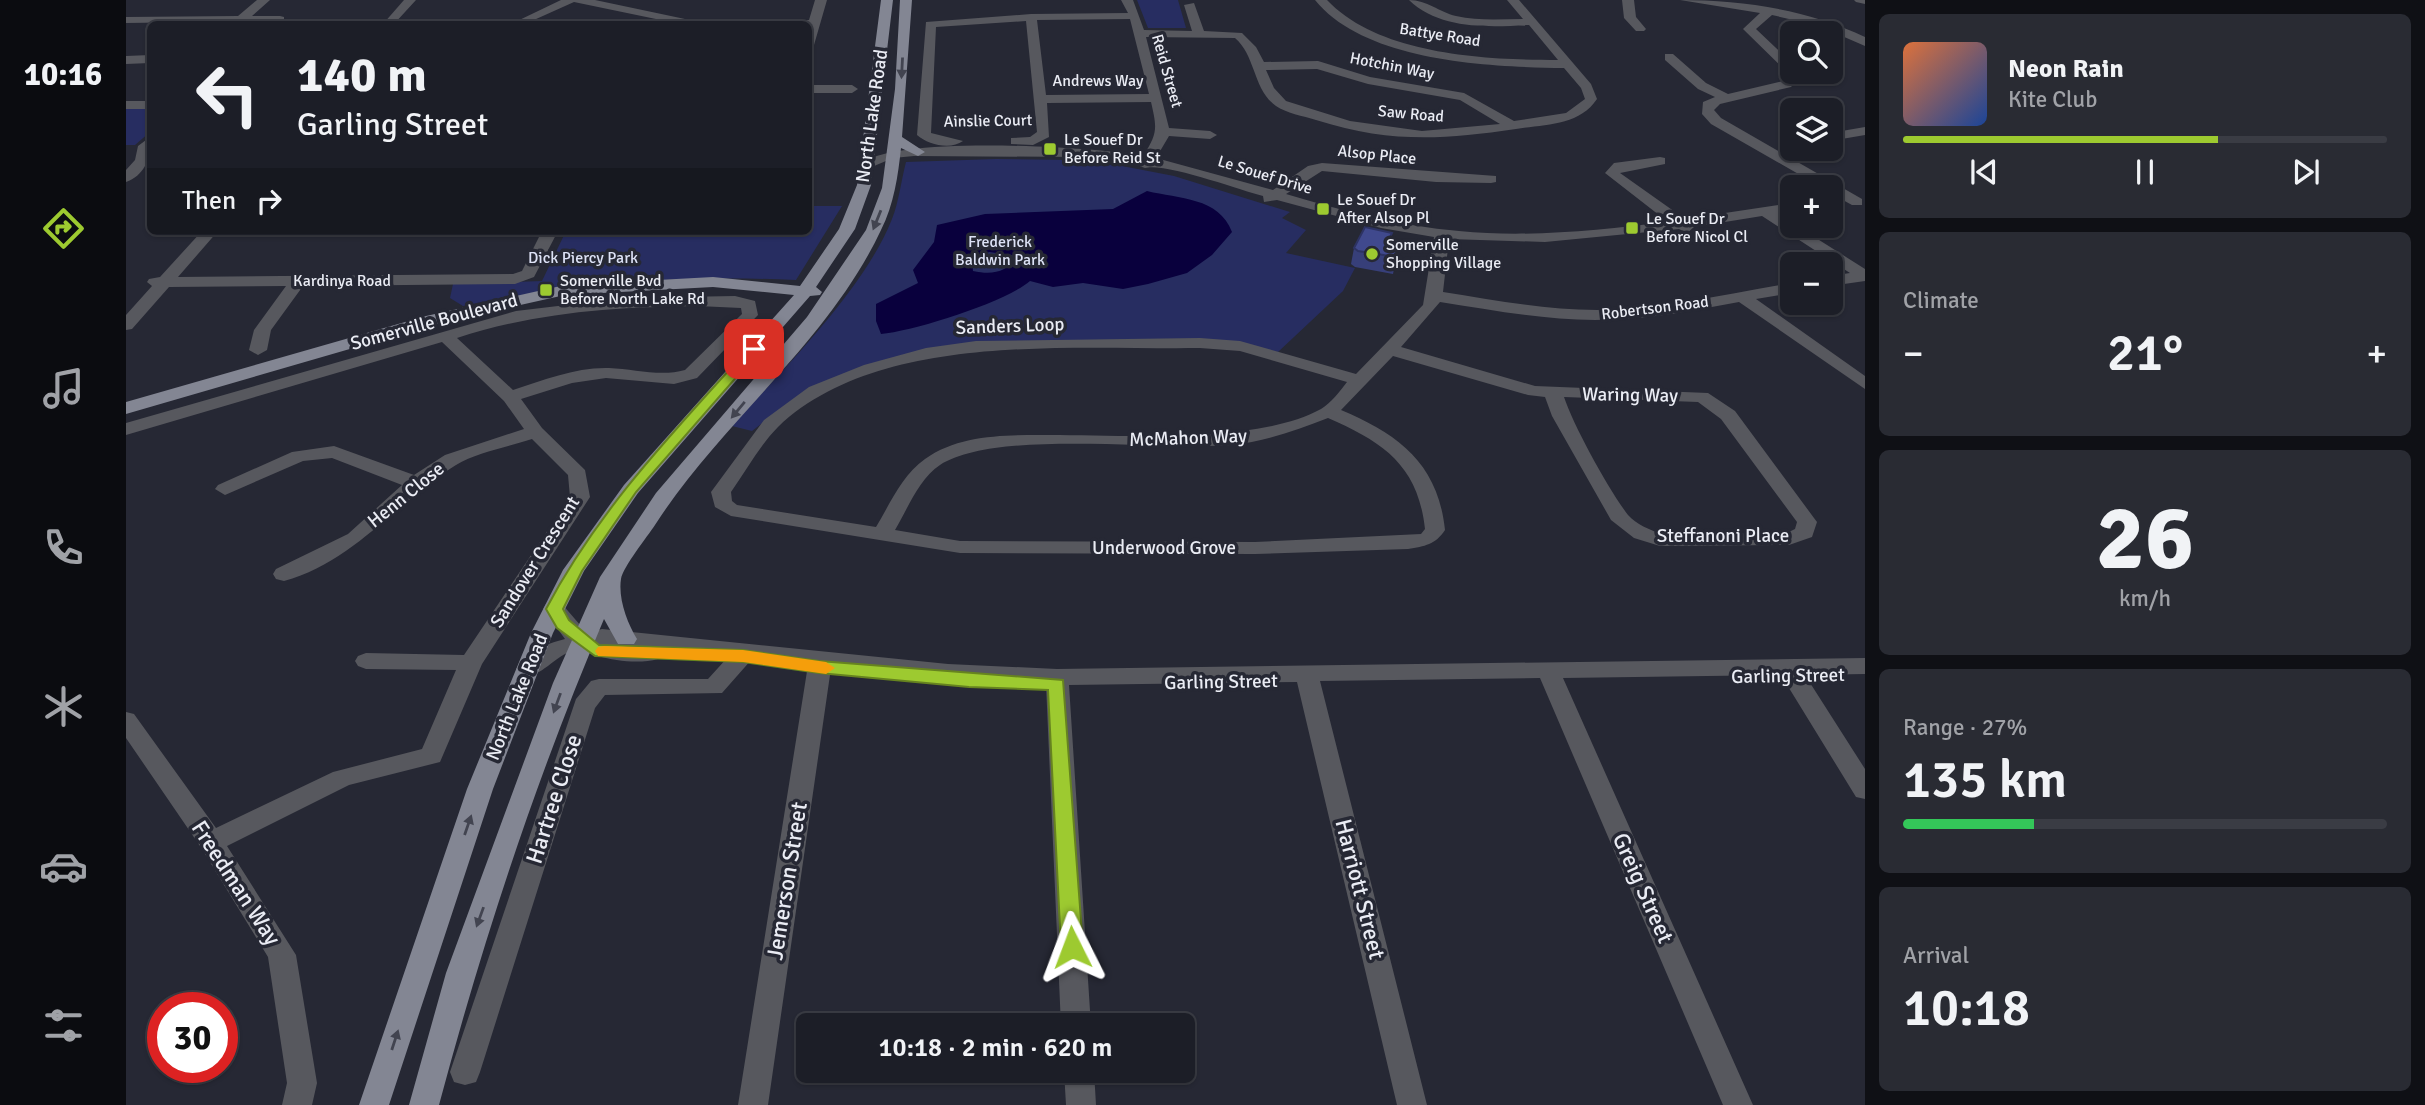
<!DOCTYPE html>
<meta charset="utf-8">
<style>
:root{--surface:#1c1e27;--page:#292b33;--text:#f1f3f6;--muted:#a0a2a7;--line:#3a3c44;--accent:#9dca30}
body{margin:0;font-family:Signika,sans-serif;background:var(--page);color:var(--text);height:100vh;display:flex;flex-direction:column;font-size:26px;white-space:nowrap}
*{box-sizing:border-box;margin:0}
p{font-size:23px;color:var(--muted)}
.icon{flex:none;width:38px;height:38px;fill:none;stroke:currentColor;stroke-width:2;stroke-linecap:round;stroke-linejoin:round}
.map{position:relative;flex:1;overflow:hidden}
.side{display:flex;flex-direction:column;gap:14px;padding:14px;background:#0f1015;width:560px}
.side>*{flex:none}
.top-card{position:absolute;left:21px;top:21px;width:665px;height:214px;border-radius:10px;box-shadow:0 2px 5px #0004,0 0 0 2px var(--line);background:#1c1e27;color:var(--text);overflow:hidden}
.tools{position:absolute;left:1654px;top:21px;display:grid;gap:14px}
.tools a{display:grid;place-items:center;width:63px;height:63px;border-radius:10px;background:var(--surface);box-shadow:0 2px 5px #0004,0 0 0 2px var(--line);font-size:35px}
.speed{position:absolute;left:21px;top:992px;display:flex;gap:14px;font-size:35px;font-weight:700;text-align:center}
.speed>*{display:grid;place-content:center;width:91px;height:91px;border-radius:50%;background:var(--surface);box-shadow:0 2px 5px #0004,0 0 0 2px var(--line);line-height:1}
.speed .limit{border:10px solid #d22;background:#fff;color:#111}
.pin{position:absolute;display:grid;place-items:center;width:60px;height:60px;color:#fff;margin:-30px;border-radius:14px;box-shadow:0 4px 10px #0006}
.me{position:absolute;width:77px;margin:-38px;rotate:357deg;stroke-linejoin:round;filter:drop-shadow(0 0 5px #0008)}
.turn{display:flex;align-items:center;gap:24px;height:147px;padding:0 35px;font-size:32px}
.turn .icon{width:91px;height:91px;stroke-width:2.5}
.turn b{display:block;font-size:49px;line-height:60px}
.then{display:flex;align-items:center;height:66px;padding:0 35px;background:#0003;gap:14px;font-size:26px}
.big{font-size:52px;font-weight:600;line-height:1.1}
.side .widget{flex:1;display:flex;flex-direction:column;justify-content:center;gap:10px;min-width:0;padding:0 24px;border-radius:10px;background:var(--page)}
.side .dial{align-items:center;gap:0}
.dial b{font-size:91px;line-height:1}
.song{display:flex;align-items:center;gap:21px}
.cover{width:84px;height:84px;border-radius:10px;background:linear-gradient(135deg,hsl(20 70% 55%),hsl(220 70% 35%))}
.played{height:7px;border-radius:4px;background:linear-gradient(90deg,var(--accent) 65%,var(--line) 65%)}
.keys{display:flex;justify-content:space-around;direction:ltr}
.heat{display:flex;justify-content:space-between;align-items:center;font-size:38px;direction:ltr}
.charge{height:10px;border-radius:5px;background:linear-gradient(90deg,#34c759 27%,var(--line) 0)}
.trip{position:absolute;left:670px;top:1013px;width:399px;height:70px;border-radius:10px;background:var(--surface);box-shadow:0 2px 5px #0004,0 0 0 2px var(--line);font-weight:600;line-height:70px;text-align:center}
main{display:flex;flex:1;min-height:0}
.dock{display:flex;flex-direction:column;width:126px;justify-content:space-around;align-items:center;background:#0b0c10;color:var(--muted)}
.dock .icon{width:49px;height:49px}
.dock .on{color:var(--accent)}
.dock b{font-size:32px;color:var(--text)}
.map>svg:first-child{display:block}
.green{fill:#272d61}
.water{fill:#09003d;fill-rule:evenodd}
.lines{fill:none;stroke-linecap:round;stroke-linejoin:round}
.minor{fill:#57585e;fill-rule:evenodd}
.major{fill:#838693;fill-rule:evenodd}
.wall{fill:#373f79}
.building{fill:#40498d;stroke:#2d3363;stroke-width:2}
.oneway{fill:#424450}
.route{fill:#9dca30;stroke:#66831f;stroke-width:2}
.slow{fill:#f59e0b}
.poi-dot{fill:#9dca30;stroke:#262834;stroke-width:2.5}
.labels{text-anchor:middle;dominant-baseline:central;stroke-width:7;stroke-linejoin:round;paint-order:stroke}
.far-street-label{font-size:16px;fill:#eaecf4;stroke:#262834}
.far-poi-label{font-size:16px;fill:#eaecf4;stroke:#262834;text-anchor:start}
.far-park-label{font-size:16px;fill:#dde2f6;stroke:#262834}
.street-label{font-size:19px;fill:#eaecf4;stroke:#262834}
.near-street-label{font-size:23px;fill:#eaecf4;stroke:#262834}
</style>
<main>
<nav class="dock">
<b>10:16</b>
<svg class="icon on" aria-label="directions" viewBox="0 0 24 24"><path d="M12 3l9 9-9 9-9-9zM9 14v-3h6M13 9l2 2-2 2"/></svg>
<svg class="icon" aria-label="music" viewBox="0 0 24 24"><path d="M9 18V5l10-2v13"/><circle cx="6" cy="18" r="3"/><circle cx="16" cy="16" r="3"/></svg>
<svg class="icon" aria-label="phone" viewBox="0 0 24 24"><path d="M5 4h4l2 5-3 2q2 4 5 5l2-3 5 2v4C11 20 4 13 5 4z"/></svg>
<svg class="icon" aria-label="climate" viewBox="0 0 24 24"><path d="M12 3v18M4 7l16 10M4 17L20 7"/></svg>
<svg class="icon" aria-label="car" viewBox="0 0 24 24"><path d="M5 17H2v-5l4-1 3-4h7l3 4 3 1v5h-3M9 17h6M6 11h13"/><circle cx="7" cy="17" r="2"/><circle cx="17" cy="17" r="2"/></svg>
<svg class="icon" aria-label="filters" viewBox="0 0 24 24"><path d="M4 7h16M4 17h16"/><circle cx="9" cy="7" r="2"/><circle cx="15" cy="17" r="2"/></svg>
</nav>
<div class="map">
<svg width="1739" height="1105" viewBox="0 0 1739 1105">
<rect width="100%" height="100%" fill="#262834"/>
<!-- green -->
<path class="green" d="M1011,0H1052L1060,28H1022Z
M0,108H24V132L9,145H0Z
M870,159L944,160L996,166L1048,176L1164,212L1156,218L1180,230L1160,253L1229,268L1217,291L1152,352L1107,342L800,350L661,404L626,431L606,426C657,369 738,290 766,219C773,201 775,181 780,162Z
M683,206H716L670,280C557,275 448,282 337,306L324,298L327,284L416,281L440,231H682Z"/>
<!-- water -->
<path class="water" d="M1021,191C1053,199 1093,197 1106,232L1086,255L1061,273L1022,284L997,289L957,283L927,287L904,281C880,302 788,331 755,334L750,321V304L792,283L787,270L808,242L811,225L859,214L987,209ZM863,252L892,256C880,273 866,275 847,271L846,263Z"/>
<g class="lines">
<!-- minor -->
<path class="minor" d="M131,0H144L126,16H154L158,17V21L0,23V17L112,16Z
M278,0H290L268,24H257Z
M435,0H469L559,19L683,20L689,0H701L688,45L682,48V24H554L448,2L399,24H385Z
M995,0H1007L1018,30L1066,31L1058,5L1068,3L1078,31L1116,33L1130,47L1138,62L1192,61L1244,77L1338,93L1388,121L1440,113L1459,99L1455,88L1438,68C1364,67 1239,62 1189,0H1201C1253,55 1360,60 1432,60L1403,25C1363,27 1314,30 1283,0C1301,0 1313,12 1330,16C1352,21 1375,19 1397,19L1381,0H1393L1465,84L1471,99C1453,126 1420,124 1390,129C1315,140 1263,143 1190,120C1177,116 1160,113 1150,106C1127,90 1130,56 1109,38L1020,37L1043,128L1084,131L1091,135L1084,139L1043,136L1030,158L1147,190L1182,166L1196,163L1370,176V182L1365,183L1310,182L1196,171L1160,194C1217,211 1274,226 1333,231C1403,238 1473,230 1542,222L1479,173L1488,163L1534,157L1539,158V164L1494,173L1559,219L1666,203V211L1652,214L1666,222V226H1671L1739,269V281L1704,286V276L1724,273L1636,216L1568,227L1561,233L1553,229L1419,242L1323,239L1317,292C1368,300 1419,310 1471,310C1537,309 1602,294 1666,283V293L1630,299L1739,376V389L1613,302C1566,311 1518,320 1469,320C1417,320 1366,310 1314,302L1275,347L1409,386L1582,393L1609,411L1688,518L1691,522L1686,537L1663,545L1534,546L1508,538L1485,520L1426,416L1419,397L1402,395L1267,356L1215,410C1272,434 1312,463 1319,530C1309,545 1299,546 1282,549L1129,554L834,553L605,516L589,507L585,492L638,420L683,387L738,365L800,348L850,341L1074,338L1114,341L1230,374L1297,305L1308,237L1255,228L1151,200L1138,202L1137,196C1114,190 1038,162 1019,168L1000,161L954,157L788,156L767,158L741,169L734,165C764,134 971,147 1017,156C1032,133 1031,128 1025,102L921,103L923,137L907,145L885,144V138L904,137L911,132L900,21L810,27L805,133L837,141C825,150 802,145 791,135L800,22L905,14L1002,13ZM1004,19L1023,94L920,95L911,20ZM1191,69L1242,84L1334,100L1374,124L1296,131L1224,121L1160,101L1148,88L1140,70ZM1074,348L1114,351L1221,382C1214,391 1205,403 1195,409C1127,446 990,434 912,435C874,435 831,436 799,459C776,475 764,504 750,527L611,505L606,501L605,492C620,471 634,445 652,427C753,331 945,350 1074,348ZM1438,397L1572,402L1595,419L1671,522L1669,529L1661,533L1535,534C1524,530 1510,524 1502,515C1483,490 1448,427 1438,397ZM1202,418C1257,442 1292,465 1299,529L1295,534L1129,542L834,541L769,530C782,508 793,479 814,465C871,429 1032,451 1105,445C1139,442 1170,430 1202,418Z
M1496,0H1508L1510,17L1520,29L1518,31H1510L1498,18Z
M1554,0C1618,0 1682,10 1739,37V46L1693,26L1646,15L1630,29L1666,63V72H1673V78L1665,87L1594,104L1588,110L1595,118L1736,199V205H1726L1704,193V187H1695L1585,124L1576,114L1577,102L1589,97L1572,89L1539,60V54H1547L1580,83L1602,94L1657,81L1661,72L1617,29L1634,13Z
M1728,0H1739V4L1730,2Z
M24,55V63L0,64V56Z
M682,85H726L732,89L726,93H682Z
M0,101H24V109H0Z
M1739,127V135L1704,141V133Z
M24,137C26,155 20,175 0,182V170L9,160L12,146Z
M76,231H92L52,277L387,274L396,271L416,231H432L408,277L389,284L177,286L145,330L141,350L132,355L123,350L128,330L160,286L43,287L6,329L0,330V315L26,286L21,282L23,279L34,277Z
M609,296L629,301L632,315L571,378L548,384L480,378L446,383L395,399L416,428L459,470L464,497L356,664L314,762L223,785L101,846L170,955L191,1083L186,1105H156L161,1083L142,957L76,849L0,738V712L8,714L90,828L207,772L296,749L330,670L240,669L232,666L229,661L232,656L240,653L338,655L444,497L442,475L406,439C382,447 351,452 330,465C271,501 228,562 158,581L150,579L147,574L150,569L222,534L276,485L206,458L177,461L99,495L89,489L92,485L166,452L208,446L288,475L319,455L398,429L378,401L316,342L0,435V423L390,311L499,298ZM572,306L615,308L616,314L559,370C535,377 508,369 483,368C450,367 418,380 387,390L331,338C410,312 490,307 572,306Z
M428,602L436,604L461,633L476,629L822,664L931,669L1739,658V674L1679,675L1739,769V799L1730,797L1655,675L1437,678L1627,1105H1597L1414,678L1194,681L1301,1105H1271L1171,682L943,685L965,1026H935L920,684L822,680L705,668L642,1105H612L682,665L626,659L596,693L479,695L469,708L354,1072L350,1082L339,1085L328,1082L324,1072L450,699L465,681L473,679H582L602,657L533,649L535,654L532,659C514,664 490,661 472,656C466,654 457,650 452,650C429,652 416,681 394,675L390,669C401,651 420,644 439,639L417,609L420,604Z
M938,1071H968L970,1105H940Z"/>
<!-- major -->
<path class="major" d="M755,0H767L745,185L729,229L690,287L696,292L694,295L684,296L512,493L458,571L427,633L367,789L263,1105H233L341,789L405,633L437,570L498,485L668,295L587,287L439,295L310,324L0,414V402L300,316L439,285L587,277L674,286L713,229L731,185Z
M774,0H786L776,137L799,152L792,156L775,148C772,176 768,204 755,230C702,343 595,422 529,525C521,537 497,567 495,579C492,598 501,623 511,639L508,644H492L478,619C411,776 357,940 313,1105H283L320,973L427,683L474,577L530,493L681,317L740,230L756,188L769,89Z"/>
</g>
<!-- wall -->
<path class="wall" d="M1264,246L1270,257L1267,274L1229,267L1225,264L1228,248Z"/>
<!-- building -->
<path class="building" d="M1239,227L1266,233L1261,244L1270,250V257L1232,251L1228,248Z"/>
<!-- one-way arrows -->
<defs><path id="oneway-solid" d="M-6-.8H1V-3.2L6.5 0L1 3.2V.8H-6Z" transform="scale(1.75)"/></defs>
<g class="oneway">
<use href="#oneway-solid" transform="translate(776 68) rotate(93)"/>
<use href="#oneway-solid" transform="translate(751 220) rotate(112)"/>
<use href="#oneway-solid" transform="translate(612 410) rotate(130)"/>
<use href="#oneway-solid" transform="translate(431 703) rotate(110)"/>
<use href="#oneway-solid" transform="translate(342 825) rotate(-71)"/>
<use href="#oneway-solid" transform="translate(354 917) rotate(110)"/>
<use href="#oneway-solid" transform="translate(269 1040) rotate(-72)"/>
</g>
<!-- route -->
<path class="route" d="M624,347L635,349L510,492L456,571L437,609L443,620L473,645L617,650L693,661L937,680L957,947L953,953L946,956L938,953L935,947L922,690L843,687L693,673L617,662L469,656L431,628L420,609C472,510 549,430 624,347Z"/>
<!-- slow -->
<path class="slow" d="M478,646L617,650L700,662L709,668L700,674L617,662L472,656L469,651L472,647Z"/>
<!-- markers -->
<g class="poi-dot">
<rect x="917" y="142" width="14" height="14" rx="3.5"/>
<rect x="1190" y="202" width="14" height="14" rx="3.5"/>
<rect x="1499" y="221" width="14" height="14" rx="3.5"/>
<circle cx="1246" cy="254" r="7"/>
<rect x="413" y="283" width="14" height="14" rx="3.5"/>
</g>
<g class="labels">
<!-- far-street labels -->
<g class="far-street-label">
<text transform="translate(1314 35) rotate(9)">Battye Road</text>
<text transform="translate(1266 66) rotate(11)">Hotchin Way</text>
<text transform="translate(1041 71) rotate(74)">Reid Street</text>
<text x="972" y="81">Andrews Way</text>
<text transform="translate(1285 114) rotate(5)">Saw Road</text>
<text transform="translate(862 121) rotate(-1)">Ainslie Court</text>
<text transform="translate(1251 155) rotate(6)">Alsop Place</text>
<text transform="translate(1139 175) rotate(17)">Le Souef Drive</text>
<text x="216" y="281">Kardinya Road</text>
<text transform="translate(1529 308) rotate(-7)">Robertson Road</text>
</g>
<!-- far-poi labels -->
<g class="far-poi-label">
<text x="938" y="140">Le Souef Dr<tspan x="938" dy="18">Before Reid St</tspan></text>
<text x="1211" y="200">Le Souef Dr<tspan x="1211" dy="18">After Alsop Pl</tspan></text>
<text x="1520" y="219">Le Souef Dr<tspan x="1520" dy="18">Before Nicol Cl</tspan></text>
<text x="1260" y="245">Somerville<tspan x="1260" dy="18">Shopping Village</tspan></text>
<text x="434" y="281">Somerville Bvd<tspan x="434" dy="18">Before North Lake Rd</tspan></text>
</g>
<!-- far-park labels -->
<g class="far-park-label">
<text x="874" y="242">Frederick<tspan x="874" dy="18">Baldwin Park</tspan></text>
<text x="457" y="258">Dick Piercy Park</text>
</g>
<!-- street labels -->
<g class="street-label">
<text transform="translate(746 116) rotate(-82)">North Lake Road</text>
<text transform="translate(308 322) rotate(-15)">Somerville Boulevard</text>
<text transform="translate(884 326) rotate(-2)">Sanders Loop</text>
<text transform="translate(1504 395) rotate(1)">Waring Way</text>
<text transform="translate(1062 438) rotate(-2)">McMahon Way</text>
<text transform="translate(280 495) rotate(-39)">Henn Close</text>
<text x="1597" y="536">Steffanoni Place</text>
<text x="1038" y="548">Underwood Grove</text>
<text transform="translate(409 562) rotate(-58)">Sandover Crescent</text>
<text transform="translate(1662 676) rotate(-1)">Garling Street</text>
<text transform="translate(1095 682) rotate(-1)">Garling Street</text>
<text transform="translate(391 697) rotate(-68)">North Lake Road</text>
</g>
<!-- near-street labels -->
<g class="near-street-label">
<text transform="translate(428 799) rotate(-72)">Hartree Close</text>
<text transform="translate(661 881) rotate(-81)">Jemerson Street</text>
<text transform="translate(110 883) rotate(57)">Freedman Way</text>
<text transform="translate(1517 888) rotate(66)">Greig Street</text>
<text transform="translate(1234 889) rotate(76)">Harriott Street</text>
</g>
</g>
</svg>
<div class="tools">
<a><svg class="icon" aria-label="search" viewBox="0 0 24 24"><circle cx="10" cy="10" r="6"/><path d="M15 15l6 6"/></svg></a>
<a><svg class="icon" aria-label="layers" viewBox="0 0 24 24"><path d="M12 4l9 5-9 5-9-5zM3 14l9 5 9-5"/></svg></a>
<a>+</a>
<a>−</a>
</div>
<div class="speed"><div class="limit">30</div></div>
<div class="pin" style="left:628px;top:349px;background:#d93025"><svg class="icon" aria-label="arrive" viewBox="0 0 24 24"><path d="M6 21V4h12l-3 4 3 4H6"/></svg></div>
<svg class="me" style="left:946px;top:947px" viewBox="-20 -20 40 40"><path d="M0-17L14 15 0 8-14 15z" fill="#9dca30" stroke="#fff" stroke-width="4"/></svg>
<div class="trip">10:18 · 2 min · 620 m</div>
<div class="top-card">
<div class="turn"><svg class="icon" aria-label="left" viewBox="0 0 24 24"><path d="M17 20v-9H6M10 6l-5 5 5 5"/></svg><div><b>140 m</b>Garling Street</div></div>
<div class="then">Then<svg class="icon" aria-label="right" viewBox="0 0 24 24"><path d="M7 20v-9h11M14 6l5 5-5 5"/></svg></div>
</div>
</div>
<section class="side">
<div class="widget">
<div class="song"><i class="cover"></i><div><b>Neon Rain</b><p>Kite Club</p></div></div>
<div class="played"></div>
<div class="keys"><svg class="icon" aria-label="previous" viewBox="0 0 24 24"><path d="M18 5L8 12l10 7zM5 5v14"/></svg><svg class="icon" aria-label="pause" viewBox="0 0 24 24"><path d="M8 5v14M16 5v14"/></svg><svg class="icon" aria-label="next" viewBox="0 0 24 24"><path d="M6 5l10 7-10 7zM19 5v14"/></svg></div>
</div>
<div class="widget"><p>Climate</p>
<div class="heat"><a>−</a><b class="big">21°</b><a>+</a></div>
</div>
<div class="widget dial"><b>26</b><p>km/h</p></div>
<div class="widget"><p>Range · 27%</p><b class="big">135 km</b><div class="charge"></div></div>
<div class="widget"><p>Arrival</p><b class="big">10:18</b></div>
</section>
</main>
